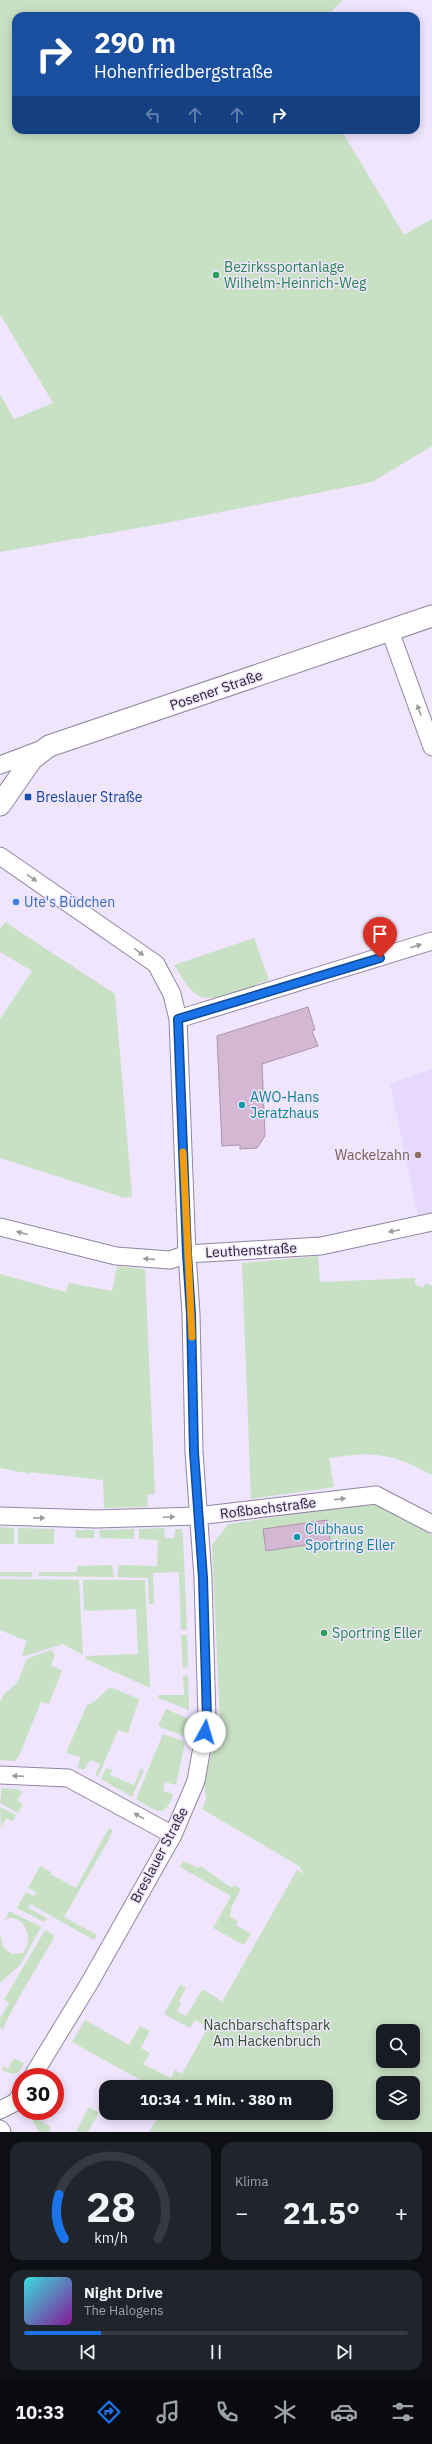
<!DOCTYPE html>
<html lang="de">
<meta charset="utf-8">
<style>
:root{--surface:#171b24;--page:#20242c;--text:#f1f3f6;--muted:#9ea1a6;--line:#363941;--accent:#1a73e8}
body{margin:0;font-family:"IBM Plex Sans",sans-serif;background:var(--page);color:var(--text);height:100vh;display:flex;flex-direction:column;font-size:15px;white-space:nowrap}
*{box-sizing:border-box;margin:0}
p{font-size:13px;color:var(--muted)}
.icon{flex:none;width:22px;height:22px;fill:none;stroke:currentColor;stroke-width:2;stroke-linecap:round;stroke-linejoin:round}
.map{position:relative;height:2132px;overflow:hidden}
.drawer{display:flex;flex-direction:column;gap:10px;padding:10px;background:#0d0f14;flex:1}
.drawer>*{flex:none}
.banner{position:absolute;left:12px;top:12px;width:408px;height:122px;border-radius:12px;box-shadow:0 2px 10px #0003;background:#1a4fa0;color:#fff;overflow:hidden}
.buttons{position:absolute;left:376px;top:2024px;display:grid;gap:8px}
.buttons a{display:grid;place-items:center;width:44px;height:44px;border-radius:8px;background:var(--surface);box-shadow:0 2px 10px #0003;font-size:20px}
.speed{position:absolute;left:12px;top:2068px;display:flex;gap:8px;font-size:20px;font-weight:700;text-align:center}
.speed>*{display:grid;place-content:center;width:52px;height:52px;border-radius:50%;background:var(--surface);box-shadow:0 2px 10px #0003;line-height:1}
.speed .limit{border:6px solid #d22;background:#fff;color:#111}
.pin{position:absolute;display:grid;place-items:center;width:34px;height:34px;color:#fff;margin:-41px -17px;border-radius:50% 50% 50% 0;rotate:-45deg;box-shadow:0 0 4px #0007}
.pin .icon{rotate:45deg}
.me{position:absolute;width:44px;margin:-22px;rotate:6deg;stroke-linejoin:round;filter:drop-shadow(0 0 3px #0008)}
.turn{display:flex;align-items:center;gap:14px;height:84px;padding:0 16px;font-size:18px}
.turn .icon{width:52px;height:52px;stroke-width:2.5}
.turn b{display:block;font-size:28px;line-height:34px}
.lanes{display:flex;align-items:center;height:38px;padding:0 16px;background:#0003;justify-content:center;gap:20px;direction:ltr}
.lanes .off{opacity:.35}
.big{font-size:30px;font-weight:700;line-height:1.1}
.drawer .card{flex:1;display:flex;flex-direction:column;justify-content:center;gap:6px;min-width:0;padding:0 14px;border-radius:12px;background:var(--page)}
.drawer .dial{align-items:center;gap:0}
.dial svg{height:104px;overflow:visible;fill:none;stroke:var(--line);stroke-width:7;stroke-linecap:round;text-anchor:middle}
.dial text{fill:var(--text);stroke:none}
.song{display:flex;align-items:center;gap:12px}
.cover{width:48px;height:48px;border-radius:6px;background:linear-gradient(135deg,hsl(180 70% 55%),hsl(290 70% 35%))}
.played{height:4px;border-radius:2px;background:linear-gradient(90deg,var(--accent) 20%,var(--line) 20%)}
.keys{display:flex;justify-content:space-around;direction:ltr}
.heat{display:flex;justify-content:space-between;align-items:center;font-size:22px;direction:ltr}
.drawer .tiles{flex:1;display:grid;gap:10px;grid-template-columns:1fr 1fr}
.card:last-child{grid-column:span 2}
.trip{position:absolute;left:99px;top:2080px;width:234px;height:40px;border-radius:12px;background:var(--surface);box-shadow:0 2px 10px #0003;font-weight:700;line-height:40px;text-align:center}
.dock{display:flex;height:64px;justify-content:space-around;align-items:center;background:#090b0e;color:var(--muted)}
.dock .icon{width:28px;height:28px}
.dock .active{color:var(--accent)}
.dock b{font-size:18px;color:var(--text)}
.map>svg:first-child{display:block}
.built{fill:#e7d9fd}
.green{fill:#c8e0c4;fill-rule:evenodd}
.building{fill:#d3b7d3;stroke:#ac95ab}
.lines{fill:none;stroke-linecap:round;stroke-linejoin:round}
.minor-casing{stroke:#9186a1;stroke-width:19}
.tertiary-casing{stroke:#9186a1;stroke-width:23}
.minor{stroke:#fff;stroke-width:17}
.tertiary{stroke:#fff;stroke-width:21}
.oneway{fill:#9c9a9f}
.route-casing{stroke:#114b97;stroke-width:10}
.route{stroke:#1a73e8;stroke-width:7}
.slow{stroke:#f59e0b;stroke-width:7}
.leisure-dot{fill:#2e9e5b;stroke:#efe5fd;stroke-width:1.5}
.transit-dot{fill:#1a4fb4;stroke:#efe5fd;stroke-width:1.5}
.shop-dot{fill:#3f7fe0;stroke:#efe5fd;stroke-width:1.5}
.culture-dot{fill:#0f9aa8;stroke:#efe5fd;stroke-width:1.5}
.education-dot{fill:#8d6e63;stroke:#efe5fd;stroke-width:1.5}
.labels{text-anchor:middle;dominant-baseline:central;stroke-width:3;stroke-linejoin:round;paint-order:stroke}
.leisure-label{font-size:14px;fill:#27864d;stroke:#efe5fd;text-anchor:start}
.street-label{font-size:14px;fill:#231e29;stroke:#efe5fd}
.transit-label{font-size:14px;fill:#164399;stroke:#efe5fd;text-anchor:start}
.shop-label{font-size:14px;fill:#366cbe;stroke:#efe5fd;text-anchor:start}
.culture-label{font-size:14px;fill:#0d838f;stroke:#efe5fd;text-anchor:start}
.education-label{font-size:14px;fill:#785e54;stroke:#efe5fd;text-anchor:end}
.park-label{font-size:14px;fill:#30542a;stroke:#efe5fd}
</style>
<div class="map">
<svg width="432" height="2132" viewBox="0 0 432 2132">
<rect width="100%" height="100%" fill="#efe5fd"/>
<!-- built -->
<path class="built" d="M432,1069V1213L418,1217L390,1084Z"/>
<!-- green -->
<path class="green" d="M0,0H343L327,16H16V130H341L404,235L432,219V446L372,482L161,524L0,552V394L14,419L53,403L0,314Z
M5,922L115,994L132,1196L125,1198L0,1158V1019L32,971L0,952V929Z
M254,938L269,980C251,986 213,1005 197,995C187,988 180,974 174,965Z
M318,1256L320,1282L415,1278V1284L423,1288L426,1283L432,1286V1475C392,1453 374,1451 329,1458L334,1487L251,1499L242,1263Z
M117,1266L145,1269L155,1494L147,1495L148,1507L104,1508L103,1480L30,1472V1474L0,1468V1274L66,1292L69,1283L112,1291Z
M374,1503L432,1535V2132H149L160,2113H326V2087H153L72,2042L85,2020L129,2045L140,2026L150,2031L141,2048L150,2053L143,2064L171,2078L175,2070L182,2074L208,2027L195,2020L190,2028L164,2014L180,1985L186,1988L179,2001L181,2003L177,2011L186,2016L203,1989L222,2002L297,1870L304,1874L299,1866L202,1809L206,1799L204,1782L220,1722L212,1545L228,1524ZM383,2031H413V2061H383ZM383,2083H413V2113H383Z
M0,1527L14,1528V1544H0Z
M18,1528L54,1529V1544H18Z
M164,1528L165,1538H174L175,1529H181L183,1534L187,1630H181L179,1572L153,1573L154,1604H149L148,1578L117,1577L119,1565L157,1566L158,1540L139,1539V1529Z
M134,1529V1539L100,1538L99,1530Z
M76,1530H94V1538H75Z
M112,1565L114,1577L39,1576V1572H77V1566Z
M0,1572H32L31,1577L0,1576Z
M0,1579L79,1580L83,1655L63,1644L25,1656L22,1655L27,1641L0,1630Z
M83,1580H145L150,1688L86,1659V1656L138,1654L136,1609L84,1611Z
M181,1635H187L188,1667L183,1668Z
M53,1649L52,1652L55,1654L51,1666L62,1670L49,1704L41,1702L18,1758L14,1761L0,1760V1702L4,1694L17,1683L27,1659Z
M188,1675L189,1710L158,1698V1695H184L183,1676Z
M110,1687L139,1699L128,1733L118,1730L98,1777L95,1775L100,1764L90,1760L84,1770L78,1768L80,1757L66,1753L87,1705L94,1702Z
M166,1709L188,1719L186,1737L158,1726Z
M163,1734L185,1742L176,1785L165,1782L163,1791L173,1794C165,1821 155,1810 136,1799Z
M106,1768L112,1770L110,1775L134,1785L141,1768L144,1770L132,1797L101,1779Z
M2,1788L17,1789L22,1792L17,1800L23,1804L18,1813L0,1803Z
M0,1807L16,1815L13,1821L6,1818L1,1828Z
M109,1828L113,1830L108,1841L64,1917L97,1935L94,1940L30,1904L28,1908L47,1918L44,1922L17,1908L26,1892L35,1896L36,1892L28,1888L40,1866L51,1872L50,1874L76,1888Z
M183,1861L198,1868L200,1866L232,1888L234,1885L241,1889L230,1910L232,1911L229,1916L238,1921L236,1925L251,1934L244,1945L213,1928L231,1896L180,1867Z
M9,1911L41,1927L20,1965L0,1983V1933L3,1947L12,1954L23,1953C34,1940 26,1916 8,1918L4,1923Z
M45,1930L53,1934L54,1938C36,1969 17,1998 3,2029L0,2027V2018L9,2003L4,2000Z
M14,2058L24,2063L19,2072L12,2074L2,2070L3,2066L8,2069Z
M89,2107L99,2112L88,2132H76Z
M34,2111H43L39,2120L51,2127L49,2132H39L32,2119Z"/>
<!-- building -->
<path class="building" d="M308,1007L315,1030L312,1031L318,1046L262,1064L265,1136L257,1148L240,1149V1145L222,1146L217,1036Z
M327,1520L331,1547L306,1550L305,1545L266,1551L263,1529Z"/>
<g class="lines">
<defs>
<path id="minor" d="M390,631L432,747
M0,765L40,750
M0,856L156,964L172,994L178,1019L187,1254L191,1314L194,1452L203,1578L207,1719L196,1781L173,1835L90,1982L32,2077
M178,1019L432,941
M0,1227L116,1256L170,1260L187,1254L321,1246L432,1222
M0,1516L96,1519L197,1516L376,1495L432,1524
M0,1775L68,1778L173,1835
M0,2110L16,2102L21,2094
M0,2129L2,2132"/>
<path id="tertiary" d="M0,805L32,759L49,746L432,616"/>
</defs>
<!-- minor casing -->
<use href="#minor" class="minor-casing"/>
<!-- tertiary casing -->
<use href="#tertiary" class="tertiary-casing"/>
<!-- minor -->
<use href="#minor" class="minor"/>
<!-- tertiary -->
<use href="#tertiary" class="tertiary"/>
</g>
<!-- one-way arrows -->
<defs><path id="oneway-solid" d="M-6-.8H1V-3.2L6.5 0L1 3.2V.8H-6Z"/></defs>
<g class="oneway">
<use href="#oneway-solid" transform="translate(419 710) rotate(-110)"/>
<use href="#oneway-solid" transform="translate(32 878) rotate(34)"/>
<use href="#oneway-solid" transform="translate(416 946) rotate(-18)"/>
<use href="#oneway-solid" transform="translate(139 952) rotate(36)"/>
<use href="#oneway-solid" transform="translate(394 1231) rotate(168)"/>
<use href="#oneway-solid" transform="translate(22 1233) rotate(-165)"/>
<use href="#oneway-solid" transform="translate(149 1259) rotate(-176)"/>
<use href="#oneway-solid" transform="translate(340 1499) rotate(-7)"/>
<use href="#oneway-solid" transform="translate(169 1517) rotate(-2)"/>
<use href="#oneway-solid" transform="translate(39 1518) rotate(1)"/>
<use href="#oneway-solid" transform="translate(18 1776) rotate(-177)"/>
<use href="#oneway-solid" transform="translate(139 1816) rotate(-151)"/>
</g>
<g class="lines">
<defs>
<path id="route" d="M205,1732L207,1719L203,1578L194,1452L191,1314L187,1254L178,1019L380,958"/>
</defs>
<!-- route casing -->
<use href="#route" class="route-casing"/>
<!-- route -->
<use href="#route" class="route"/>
<!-- slow -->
<path class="slow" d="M183,1152L192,1337"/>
</g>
<!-- markers -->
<g class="leisure-dot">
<circle cx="216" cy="275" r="4"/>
<circle cx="324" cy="1633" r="4"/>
</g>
<rect class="transit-dot" x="24" y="793" width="8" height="8" rx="2"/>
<circle class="shop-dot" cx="16" cy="902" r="4"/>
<g class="culture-dot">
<circle cx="242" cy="1105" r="4"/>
<circle cx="297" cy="1537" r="4"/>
</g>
<circle class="education-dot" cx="418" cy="1155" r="4"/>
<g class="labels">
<!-- leisure labels -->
<g class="leisure-label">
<text x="224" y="267">Bezirkssportanlage<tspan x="224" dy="16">Wilhelm-Heinrich-Weg</tspan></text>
<text x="332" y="1633">Sportring Eller</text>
</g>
<!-- street labels -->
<g class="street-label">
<text transform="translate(216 690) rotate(-19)">Posener Straße</text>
<text transform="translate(251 1250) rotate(-3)">Leuthenstraße</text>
<text transform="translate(268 1508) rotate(-7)">Roßbachstraße</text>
<text transform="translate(159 1855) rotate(-62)">Breslauer Straße</text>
</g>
<!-- transit labels -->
<g class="transit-label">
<text x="36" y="797">Breslauer Straße</text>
</g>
<!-- shop labels -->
<g class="shop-label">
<text x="24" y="902">Ute's Büdchen</text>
</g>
<!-- culture labels -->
<g class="culture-label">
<text x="250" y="1097">AWO-Hans<tspan x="250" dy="16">Jeratzhaus</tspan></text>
<text x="305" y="1529">Clubhaus<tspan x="305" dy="16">Sportring Eller</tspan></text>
</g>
<!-- education labels -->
<g class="education-label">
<text x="410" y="1155">Wackelzahn</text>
</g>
<!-- park labels -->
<g class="park-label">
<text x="267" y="2025">Nachbarschaftspark<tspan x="267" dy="16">Am Hackenbruch</tspan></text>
</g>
</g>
</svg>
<div class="buttons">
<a><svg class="icon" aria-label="search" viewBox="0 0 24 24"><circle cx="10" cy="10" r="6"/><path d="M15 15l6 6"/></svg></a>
<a><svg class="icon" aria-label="layers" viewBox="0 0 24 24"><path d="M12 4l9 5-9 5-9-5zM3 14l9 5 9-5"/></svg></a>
</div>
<div class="speed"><div class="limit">30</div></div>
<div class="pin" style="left:380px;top:958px;background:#d93025"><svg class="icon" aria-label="arrive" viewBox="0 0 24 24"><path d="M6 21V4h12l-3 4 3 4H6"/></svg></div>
<svg class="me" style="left:205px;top:1732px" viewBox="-20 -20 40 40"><circle r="19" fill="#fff"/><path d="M0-13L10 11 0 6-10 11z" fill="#1a73e8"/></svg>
<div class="trip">10:34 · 1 Min. · 380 m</div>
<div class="banner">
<div class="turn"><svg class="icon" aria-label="right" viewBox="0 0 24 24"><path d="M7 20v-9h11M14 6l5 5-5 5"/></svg><div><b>290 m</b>Hohenfriedbergstraße</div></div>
<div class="lanes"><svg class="icon off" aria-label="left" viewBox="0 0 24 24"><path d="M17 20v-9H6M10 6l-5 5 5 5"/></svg><svg class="icon off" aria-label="ahead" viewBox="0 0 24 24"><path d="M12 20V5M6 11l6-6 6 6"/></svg><svg class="icon off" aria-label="ahead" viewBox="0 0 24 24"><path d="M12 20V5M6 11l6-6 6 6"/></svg><svg class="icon" aria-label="right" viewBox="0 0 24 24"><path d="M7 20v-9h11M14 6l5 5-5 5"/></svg></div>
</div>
</div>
<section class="drawer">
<div class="tiles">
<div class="card dial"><svg viewBox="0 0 100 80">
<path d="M14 69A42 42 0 1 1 86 69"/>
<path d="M14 69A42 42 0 0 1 10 35" stroke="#1a73e8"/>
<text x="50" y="56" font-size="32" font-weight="700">28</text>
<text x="50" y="72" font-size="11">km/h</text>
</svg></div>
<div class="card"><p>Klima</p>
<div class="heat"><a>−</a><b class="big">21.5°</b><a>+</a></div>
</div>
<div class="card">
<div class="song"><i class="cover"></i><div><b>Night Drive</b><p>The Halogens</p></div></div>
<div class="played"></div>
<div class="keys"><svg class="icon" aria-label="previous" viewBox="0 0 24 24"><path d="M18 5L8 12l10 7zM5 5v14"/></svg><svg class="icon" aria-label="pause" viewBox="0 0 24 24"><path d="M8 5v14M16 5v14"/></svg><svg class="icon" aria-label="next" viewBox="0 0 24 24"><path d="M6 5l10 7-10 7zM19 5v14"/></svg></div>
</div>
</div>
</section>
<nav class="dock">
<b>10:33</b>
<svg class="icon active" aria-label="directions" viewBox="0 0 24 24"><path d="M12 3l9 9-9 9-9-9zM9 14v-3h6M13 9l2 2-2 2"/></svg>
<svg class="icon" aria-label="music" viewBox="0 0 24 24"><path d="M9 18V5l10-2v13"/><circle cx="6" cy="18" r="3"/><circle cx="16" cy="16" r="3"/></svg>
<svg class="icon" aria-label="phone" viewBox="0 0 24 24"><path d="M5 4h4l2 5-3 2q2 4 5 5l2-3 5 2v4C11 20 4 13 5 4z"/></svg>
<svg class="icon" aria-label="climate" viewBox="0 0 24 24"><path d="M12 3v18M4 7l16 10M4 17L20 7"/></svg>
<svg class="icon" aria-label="car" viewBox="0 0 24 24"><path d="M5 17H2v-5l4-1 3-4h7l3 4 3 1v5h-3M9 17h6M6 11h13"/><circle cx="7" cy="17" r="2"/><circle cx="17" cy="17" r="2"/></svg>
<svg class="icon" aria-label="filters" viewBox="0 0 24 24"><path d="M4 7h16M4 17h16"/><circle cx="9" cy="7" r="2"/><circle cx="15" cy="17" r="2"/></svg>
</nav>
